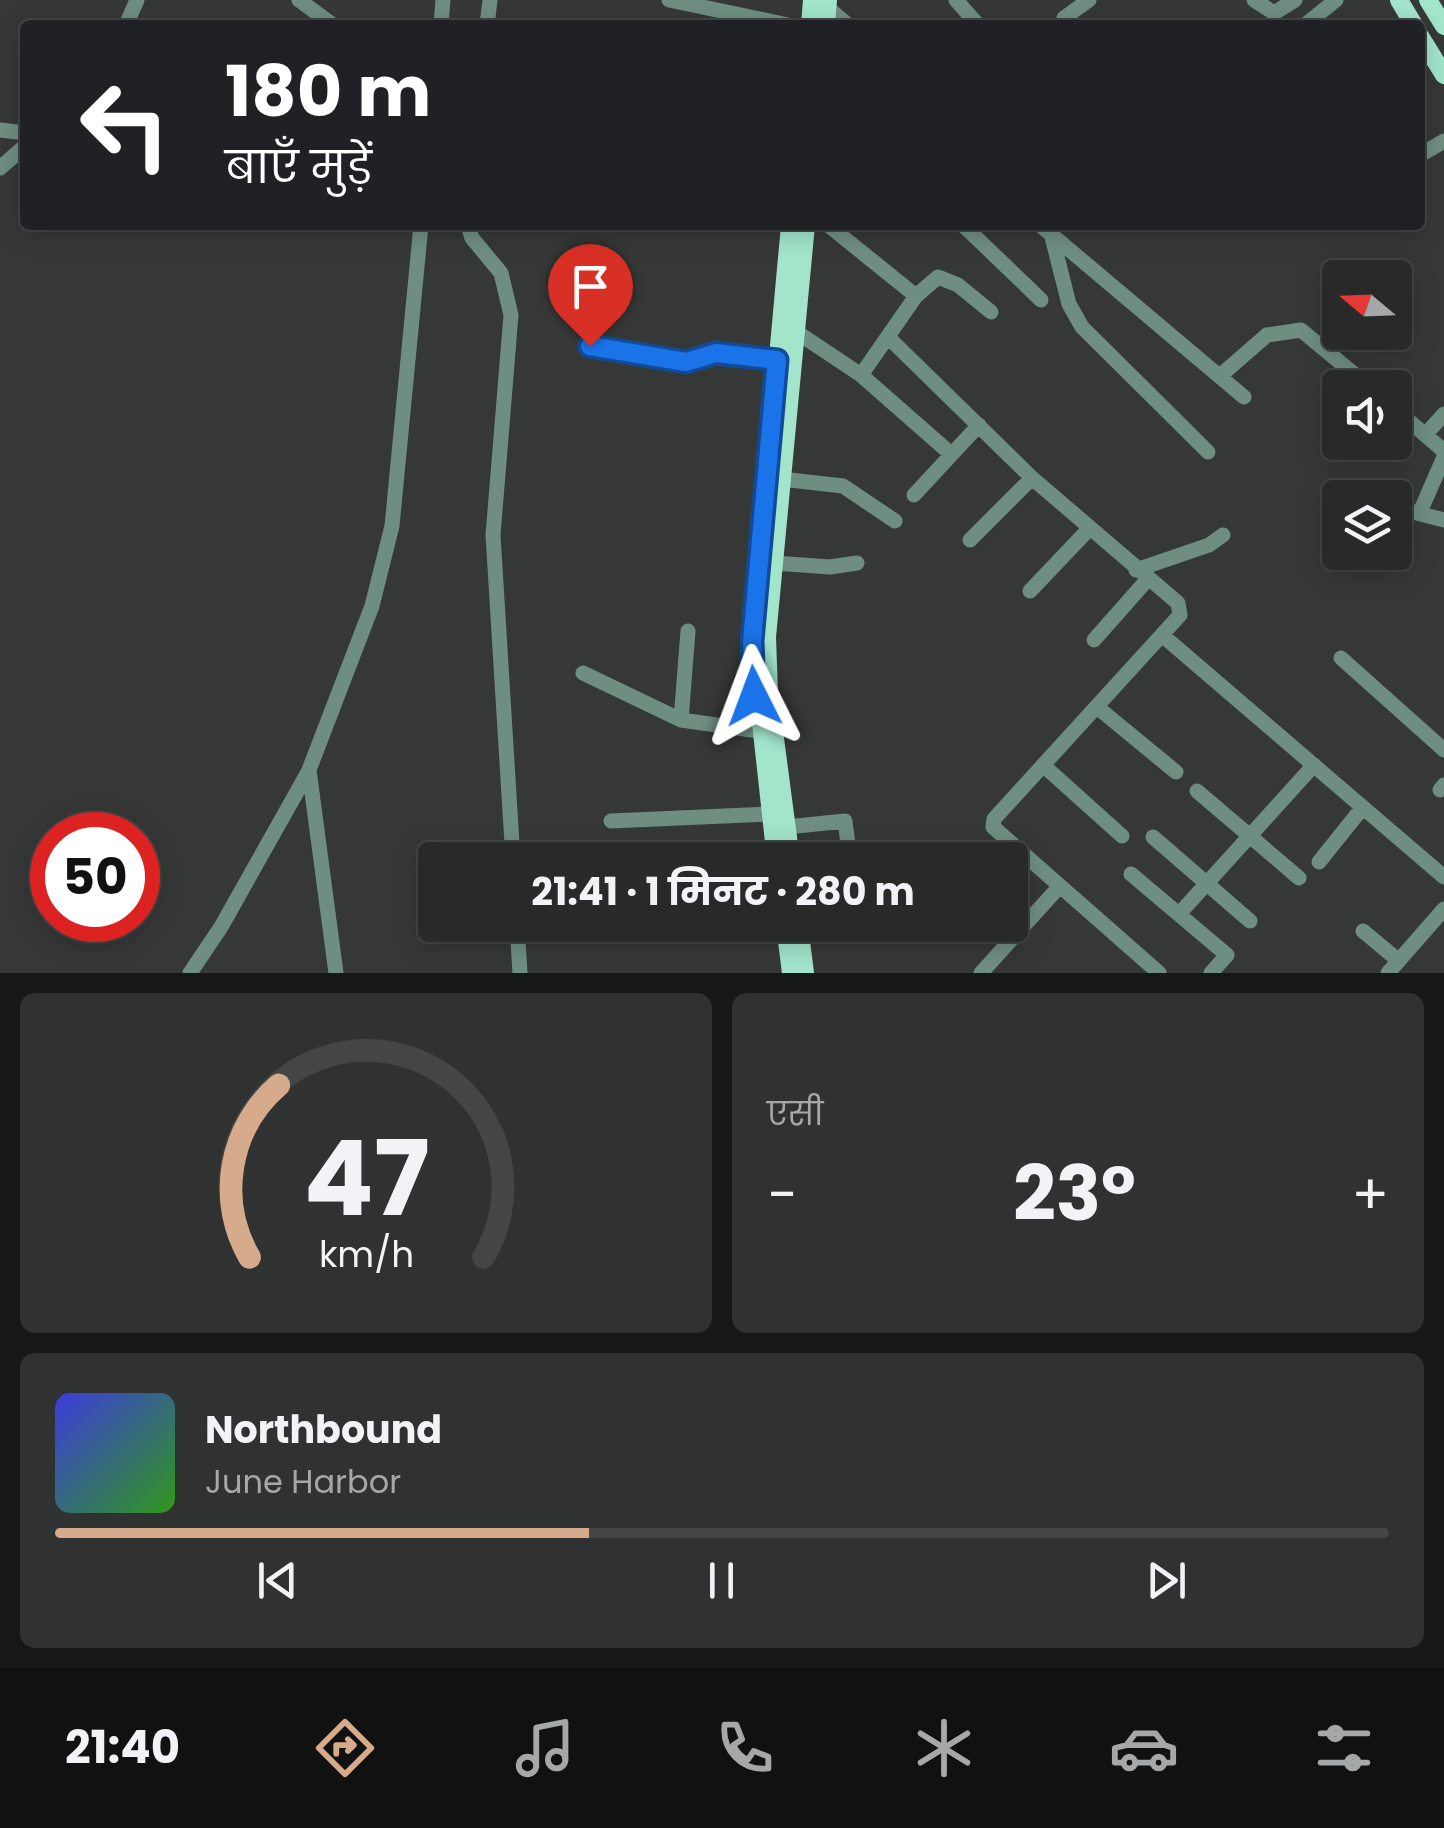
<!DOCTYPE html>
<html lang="hi">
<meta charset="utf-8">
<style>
:root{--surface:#282a29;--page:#303231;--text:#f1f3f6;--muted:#a5a7a8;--line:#444646;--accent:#d6ab8b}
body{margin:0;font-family:Poppins,"Noto Sans Devanagari",sans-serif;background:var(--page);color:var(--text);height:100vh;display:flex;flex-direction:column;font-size:38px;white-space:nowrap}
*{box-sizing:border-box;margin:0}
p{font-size:32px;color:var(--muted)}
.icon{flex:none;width:55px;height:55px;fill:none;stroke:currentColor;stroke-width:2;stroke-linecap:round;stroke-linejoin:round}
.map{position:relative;height:973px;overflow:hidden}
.panel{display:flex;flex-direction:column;gap:20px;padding:20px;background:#161717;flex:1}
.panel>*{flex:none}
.top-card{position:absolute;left:20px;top:20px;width:1405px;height:210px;border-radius:10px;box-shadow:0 5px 25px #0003,0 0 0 2px var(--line);background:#202124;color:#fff;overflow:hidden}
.needle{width:65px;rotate:289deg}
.controls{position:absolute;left:1322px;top:260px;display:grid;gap:20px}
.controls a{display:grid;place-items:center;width:90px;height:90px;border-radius:10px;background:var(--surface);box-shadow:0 5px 25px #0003,0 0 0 2px var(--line);font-size:50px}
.speed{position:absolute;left:30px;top:812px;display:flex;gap:20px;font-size:50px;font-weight:700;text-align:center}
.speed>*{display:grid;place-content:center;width:130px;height:130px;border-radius:50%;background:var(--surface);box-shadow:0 5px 25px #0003,0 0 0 2px var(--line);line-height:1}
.speed .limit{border:15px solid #d22;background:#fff;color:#111}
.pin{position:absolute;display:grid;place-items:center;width:85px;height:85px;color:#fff;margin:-102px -42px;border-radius:50% 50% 50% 0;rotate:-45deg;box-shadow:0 0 10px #0007}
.pin .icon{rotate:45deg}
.me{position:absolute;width:110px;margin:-55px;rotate:357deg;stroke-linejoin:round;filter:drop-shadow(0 0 8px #0008)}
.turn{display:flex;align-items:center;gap:35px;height:210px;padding:0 40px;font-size:45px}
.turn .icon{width:130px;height:130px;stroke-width:2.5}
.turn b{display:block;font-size:70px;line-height:85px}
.big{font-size:75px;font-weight:700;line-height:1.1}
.panel .widget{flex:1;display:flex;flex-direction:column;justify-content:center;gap:15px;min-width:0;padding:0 35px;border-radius:15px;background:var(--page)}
.panel .dial{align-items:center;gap:0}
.dial svg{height:260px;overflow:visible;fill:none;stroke:var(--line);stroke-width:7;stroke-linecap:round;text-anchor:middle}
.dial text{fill:var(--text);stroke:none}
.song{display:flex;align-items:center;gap:30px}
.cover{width:120px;height:120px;border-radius:15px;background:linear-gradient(135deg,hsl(240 70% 55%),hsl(110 70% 35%))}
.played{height:10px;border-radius:5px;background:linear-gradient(90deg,var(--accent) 40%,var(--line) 40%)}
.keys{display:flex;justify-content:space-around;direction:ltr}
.heat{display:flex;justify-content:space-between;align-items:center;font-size:55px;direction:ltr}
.panel .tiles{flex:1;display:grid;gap:20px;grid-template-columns:1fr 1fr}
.widget:last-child{grid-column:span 2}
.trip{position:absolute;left:418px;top:842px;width:610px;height:100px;border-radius:10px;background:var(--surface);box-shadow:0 5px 25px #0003,0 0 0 2px var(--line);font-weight:700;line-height:100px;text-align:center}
.tabs{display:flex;height:160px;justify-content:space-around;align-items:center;background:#101110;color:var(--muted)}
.tabs .icon{width:70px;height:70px}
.tabs .current{color:var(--accent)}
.tabs b{font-size:45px;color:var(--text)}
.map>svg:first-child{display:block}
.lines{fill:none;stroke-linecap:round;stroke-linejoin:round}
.minor{stroke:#6f8e82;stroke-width:15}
.major{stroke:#a2e5cb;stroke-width:18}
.route-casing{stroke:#114b97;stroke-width:25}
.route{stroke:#1a73e8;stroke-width:18}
</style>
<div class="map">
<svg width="1444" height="973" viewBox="0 0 1444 973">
<rect width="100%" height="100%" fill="#353837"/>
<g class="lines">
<!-- minor -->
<path class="minor" d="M299,0L333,25
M669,0L788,25
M956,0L978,25
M1254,0L1274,13L1295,0
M828,8L848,25
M1064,18L1089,0
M126,25L137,0
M441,25L443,0
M487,25L490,0
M1305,25L1336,0
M0,130L25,133
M1420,155L1444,141
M0,168L25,146
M468,225L472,238L501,273L511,315L493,535L513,860
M828,225L916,296
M963,225L1041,300
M1040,225L1244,397
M1052,237L1069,304L1082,327L1208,452
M789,327L861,375L951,454
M890,339L1032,478L1178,603L1180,615L994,819L993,827L1159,973
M590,346L686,362L715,353L777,360
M861,375L916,296L938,277L958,285L991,312
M1221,375L1267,335L1301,330L1371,388
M1395,409L1444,451
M1425,435L1444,414
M781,479L843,486L895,521
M914,495L979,425
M1420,512L1444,457
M1395,521L1409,511L1444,520
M970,540L1032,478
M774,563L830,567L857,563
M1136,570L1209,545L1223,535
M1030,591L1089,529
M1162,635L1444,877
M1094,640L1147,580
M1341,658L1444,750
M583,673L681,720L759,731
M1097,707L1176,772
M681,720L688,631
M1044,766L1122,836
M1440,790L1444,785
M1197,791L1299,878
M611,821L770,814
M787,827L845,821L850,860
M1153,837L1250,921
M1319,862L1363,807
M1131,874L1227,955L1211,973
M1179,914L1314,765
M517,925L520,973
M859,925V927
M1363,931L1399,961
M190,973L221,927L307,774
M336,973L309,770L372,606L392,526L421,225
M981,973L1059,887
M1388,973L1444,909"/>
<!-- major -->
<path class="major" d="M1399,0L1414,25
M1428,0L1444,26
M810,25L812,0
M826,25L828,0
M1420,36L1444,75
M776,860L752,641L790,225
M791,860L769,693L767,637L806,225
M785,925L791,973
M799,925L805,973"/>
</g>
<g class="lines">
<defs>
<path id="route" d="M590,346L686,362L716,353L777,360L752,641L754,696"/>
</defs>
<!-- route casing -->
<use href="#route" class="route-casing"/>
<!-- route -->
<use href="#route" class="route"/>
</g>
</svg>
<div class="controls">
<a><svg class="needle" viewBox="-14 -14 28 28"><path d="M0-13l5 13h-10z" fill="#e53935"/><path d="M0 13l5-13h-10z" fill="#a5a7a8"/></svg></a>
<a><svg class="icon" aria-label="sound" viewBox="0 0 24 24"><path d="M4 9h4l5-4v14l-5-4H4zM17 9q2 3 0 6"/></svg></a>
<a><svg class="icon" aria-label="layers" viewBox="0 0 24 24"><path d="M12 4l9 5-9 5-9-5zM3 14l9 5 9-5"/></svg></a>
</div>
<div class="speed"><div class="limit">50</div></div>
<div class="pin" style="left:590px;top:346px;background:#d93025"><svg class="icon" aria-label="arrive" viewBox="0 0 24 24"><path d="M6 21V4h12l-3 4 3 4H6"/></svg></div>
<svg class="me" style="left:754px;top:696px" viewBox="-20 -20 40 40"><path d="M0-17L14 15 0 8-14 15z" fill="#1a73e8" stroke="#fff" stroke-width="4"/></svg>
<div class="trip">21:41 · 1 मिनट · 280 m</div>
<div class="top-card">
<div class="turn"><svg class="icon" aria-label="left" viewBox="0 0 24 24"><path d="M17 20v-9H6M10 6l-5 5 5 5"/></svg><div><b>180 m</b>बाएँ मुड़ें</div></div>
</div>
</div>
<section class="panel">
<div class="tiles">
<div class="widget dial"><svg viewBox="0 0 100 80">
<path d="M14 69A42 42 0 1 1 86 69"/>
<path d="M14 69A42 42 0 0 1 23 16" stroke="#d6ab8b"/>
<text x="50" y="56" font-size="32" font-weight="700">47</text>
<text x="50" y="72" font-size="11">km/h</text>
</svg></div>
<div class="widget"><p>एसी</p>
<div class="heat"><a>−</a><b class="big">23°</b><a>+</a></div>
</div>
<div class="widget">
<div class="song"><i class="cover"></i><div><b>Northbound</b><p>June Harbor</p></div></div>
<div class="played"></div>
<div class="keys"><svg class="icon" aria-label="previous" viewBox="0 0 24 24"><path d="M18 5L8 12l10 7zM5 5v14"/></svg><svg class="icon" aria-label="pause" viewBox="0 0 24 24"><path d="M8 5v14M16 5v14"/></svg><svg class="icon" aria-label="next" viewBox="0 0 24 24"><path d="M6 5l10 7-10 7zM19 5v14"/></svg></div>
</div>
</div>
</section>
<nav class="tabs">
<b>21:40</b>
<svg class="icon current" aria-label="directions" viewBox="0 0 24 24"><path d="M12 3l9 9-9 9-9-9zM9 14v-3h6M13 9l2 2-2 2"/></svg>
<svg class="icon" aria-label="music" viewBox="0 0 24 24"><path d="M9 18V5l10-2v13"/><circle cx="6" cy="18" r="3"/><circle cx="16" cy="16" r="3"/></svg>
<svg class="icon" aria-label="phone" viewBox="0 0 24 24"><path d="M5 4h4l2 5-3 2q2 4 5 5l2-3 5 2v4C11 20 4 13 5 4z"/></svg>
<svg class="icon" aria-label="climate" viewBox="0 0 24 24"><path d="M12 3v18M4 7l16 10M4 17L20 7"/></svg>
<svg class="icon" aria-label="car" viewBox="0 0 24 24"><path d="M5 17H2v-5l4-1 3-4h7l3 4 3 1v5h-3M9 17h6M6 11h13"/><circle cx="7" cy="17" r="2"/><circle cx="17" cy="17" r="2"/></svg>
<svg class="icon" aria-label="filters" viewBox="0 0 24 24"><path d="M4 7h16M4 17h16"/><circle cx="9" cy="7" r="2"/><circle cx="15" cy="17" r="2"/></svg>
</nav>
